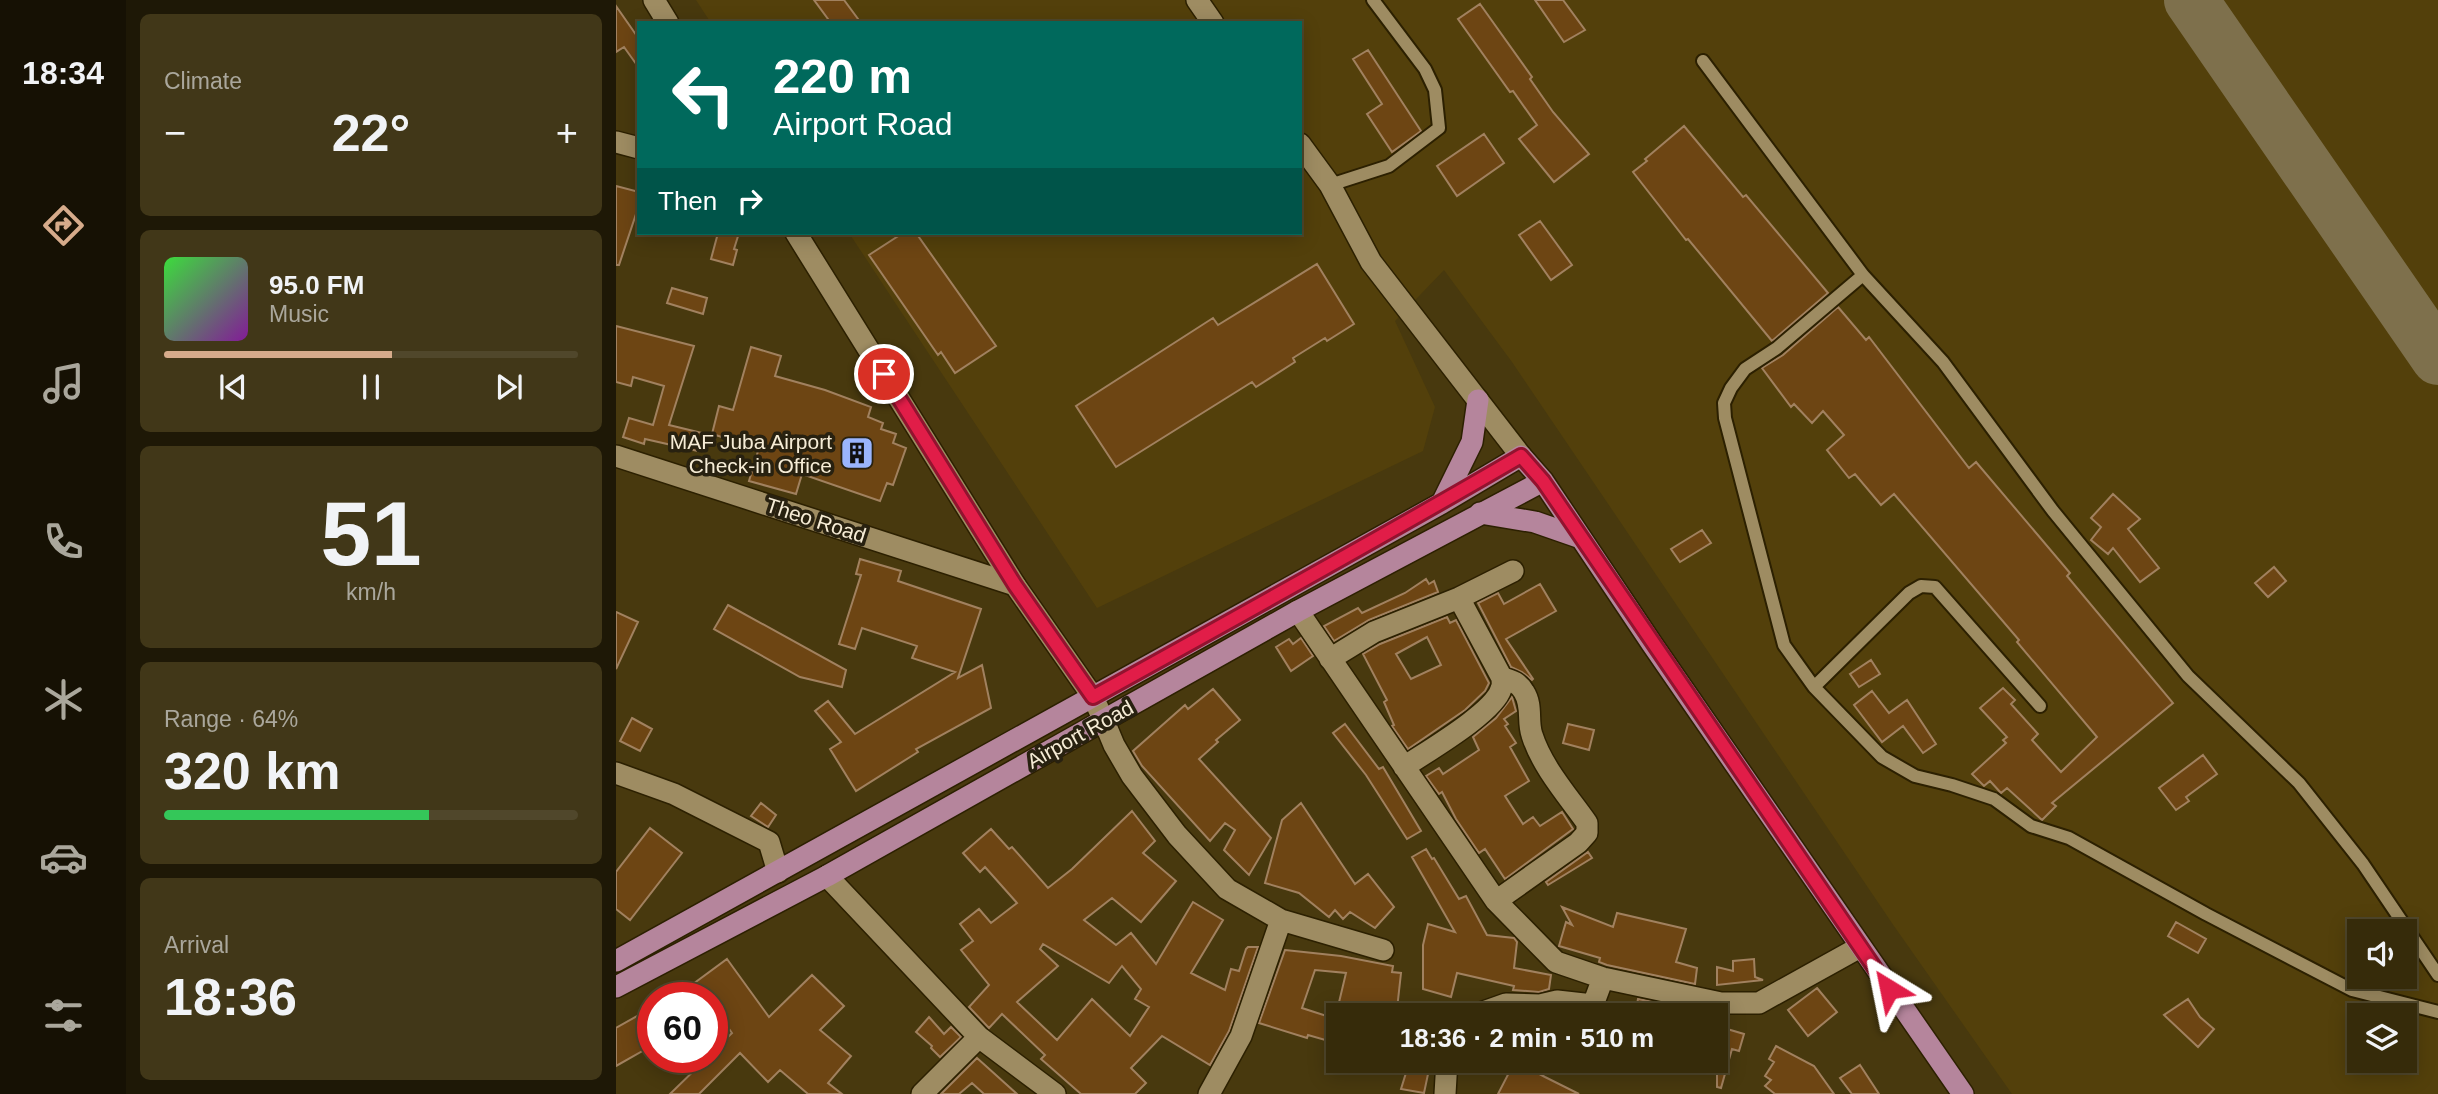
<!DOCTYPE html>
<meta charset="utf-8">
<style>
:root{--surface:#362b0a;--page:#413718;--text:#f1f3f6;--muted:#aaa79c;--line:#50472b;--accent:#d6ab8b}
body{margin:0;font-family:Arial,sans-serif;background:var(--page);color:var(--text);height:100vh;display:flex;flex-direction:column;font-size:26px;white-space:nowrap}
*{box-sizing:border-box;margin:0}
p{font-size:23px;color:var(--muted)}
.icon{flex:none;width:38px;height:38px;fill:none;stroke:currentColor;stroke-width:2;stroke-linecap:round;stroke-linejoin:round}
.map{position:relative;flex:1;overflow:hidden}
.side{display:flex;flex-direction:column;gap:14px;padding:14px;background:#1e1806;width:490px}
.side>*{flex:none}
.top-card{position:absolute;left:21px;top:21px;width:665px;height:214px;border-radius:0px;box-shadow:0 4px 18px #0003,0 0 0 2px var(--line);background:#00695c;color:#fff;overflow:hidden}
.buttons{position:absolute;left:1731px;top:919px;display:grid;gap:14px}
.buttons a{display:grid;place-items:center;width:70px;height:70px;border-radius:0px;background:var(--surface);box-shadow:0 4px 18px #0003,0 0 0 2px var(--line);font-size:35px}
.speed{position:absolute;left:21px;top:982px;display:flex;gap:14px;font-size:35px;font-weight:700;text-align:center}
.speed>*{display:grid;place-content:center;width:91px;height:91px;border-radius:50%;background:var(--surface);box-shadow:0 4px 18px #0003,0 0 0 2px var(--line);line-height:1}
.speed .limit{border:10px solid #d22;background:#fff;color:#111}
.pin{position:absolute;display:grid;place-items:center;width:60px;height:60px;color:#fff;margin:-30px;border:4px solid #fff;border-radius:50%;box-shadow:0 2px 7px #0007}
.me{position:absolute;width:77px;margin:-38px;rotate:325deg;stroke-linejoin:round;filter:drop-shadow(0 0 5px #0008)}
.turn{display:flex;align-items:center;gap:24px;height:147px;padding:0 21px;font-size:32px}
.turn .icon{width:91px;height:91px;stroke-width:2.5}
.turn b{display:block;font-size:49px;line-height:60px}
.then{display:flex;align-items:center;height:66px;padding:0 21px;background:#0003;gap:14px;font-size:26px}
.big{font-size:52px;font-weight:700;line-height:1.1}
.side .card{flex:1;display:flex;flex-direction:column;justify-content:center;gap:10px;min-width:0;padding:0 24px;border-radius:10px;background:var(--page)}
.side .dial{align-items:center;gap:0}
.dial b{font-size:91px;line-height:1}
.song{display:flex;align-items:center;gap:21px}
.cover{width:84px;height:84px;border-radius:10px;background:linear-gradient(135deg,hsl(120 70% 55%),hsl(290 70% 35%))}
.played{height:7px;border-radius:4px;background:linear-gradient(90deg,var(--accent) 55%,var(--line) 55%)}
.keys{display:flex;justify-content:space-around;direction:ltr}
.heat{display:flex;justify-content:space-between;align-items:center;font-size:38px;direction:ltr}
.charge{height:10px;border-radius:5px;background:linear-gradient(90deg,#34c759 64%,var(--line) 0)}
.trip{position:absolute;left:710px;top:1003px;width:402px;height:70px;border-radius:0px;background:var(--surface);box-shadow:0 4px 18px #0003,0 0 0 2px var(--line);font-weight:700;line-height:70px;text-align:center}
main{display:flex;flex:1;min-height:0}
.tab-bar{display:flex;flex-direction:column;width:126px;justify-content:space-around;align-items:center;background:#161104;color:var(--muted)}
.tab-bar .icon{width:49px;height:49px}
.tab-bar .on{color:var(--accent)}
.tab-bar b{font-size:32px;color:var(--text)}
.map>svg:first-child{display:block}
.built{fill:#53400b;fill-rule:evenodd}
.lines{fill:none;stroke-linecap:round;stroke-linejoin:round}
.taxiway{stroke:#7e704c;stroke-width:54}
.building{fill:#6d4513;stroke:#a1815f;stroke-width:2;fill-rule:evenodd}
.service-casing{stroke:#2c2001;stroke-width:16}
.minor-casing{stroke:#2c2001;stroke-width:24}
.tertiary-casing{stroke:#2c2001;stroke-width:24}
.primary-casing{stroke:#2c2001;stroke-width:24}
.service{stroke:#9e8c62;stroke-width:12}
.minor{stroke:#9e8c62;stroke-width:21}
.tertiary{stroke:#9e8c62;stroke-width:21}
.primary{stroke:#b5859c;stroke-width:21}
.route-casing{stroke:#92132f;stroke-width:18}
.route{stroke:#e11d48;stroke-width:12}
.labels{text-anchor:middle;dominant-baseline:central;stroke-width:7;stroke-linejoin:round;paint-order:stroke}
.poi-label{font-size:21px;fill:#f6ecd6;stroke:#282110;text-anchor:end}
.street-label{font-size:21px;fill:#f6ecd6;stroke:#282110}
</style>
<main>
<nav class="tab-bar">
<b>18:34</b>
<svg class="icon on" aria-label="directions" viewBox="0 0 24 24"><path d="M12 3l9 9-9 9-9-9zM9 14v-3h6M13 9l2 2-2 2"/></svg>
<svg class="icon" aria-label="music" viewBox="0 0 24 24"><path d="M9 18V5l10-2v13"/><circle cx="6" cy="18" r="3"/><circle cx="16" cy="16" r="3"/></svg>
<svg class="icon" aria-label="phone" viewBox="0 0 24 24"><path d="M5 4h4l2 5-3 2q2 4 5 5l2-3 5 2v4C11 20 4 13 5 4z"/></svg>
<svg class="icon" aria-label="climate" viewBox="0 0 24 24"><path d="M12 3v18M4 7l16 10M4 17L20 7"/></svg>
<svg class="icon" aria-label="car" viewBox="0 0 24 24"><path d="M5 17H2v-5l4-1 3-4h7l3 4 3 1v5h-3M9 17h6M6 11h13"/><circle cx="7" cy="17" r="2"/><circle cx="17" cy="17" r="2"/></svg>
<svg class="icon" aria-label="filters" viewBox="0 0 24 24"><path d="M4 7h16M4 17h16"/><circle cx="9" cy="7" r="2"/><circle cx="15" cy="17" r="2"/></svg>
</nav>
<section class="side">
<div class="card"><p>Climate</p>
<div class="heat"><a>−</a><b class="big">22°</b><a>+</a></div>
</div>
<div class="card">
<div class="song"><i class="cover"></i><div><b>95.0 FM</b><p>Music</p></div></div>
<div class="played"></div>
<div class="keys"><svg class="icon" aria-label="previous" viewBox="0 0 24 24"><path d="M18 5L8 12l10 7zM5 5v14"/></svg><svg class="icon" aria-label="pause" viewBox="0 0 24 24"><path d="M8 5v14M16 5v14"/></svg><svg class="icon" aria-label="next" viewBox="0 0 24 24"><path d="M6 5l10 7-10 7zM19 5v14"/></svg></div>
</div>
<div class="card dial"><b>51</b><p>km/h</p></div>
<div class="card"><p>Range · 64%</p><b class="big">320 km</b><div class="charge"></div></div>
<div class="card"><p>Arrival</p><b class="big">18:36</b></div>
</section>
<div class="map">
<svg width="1822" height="1094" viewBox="0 0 1822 1094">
<rect width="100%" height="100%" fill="#48390e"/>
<!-- built -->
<path class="built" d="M80,0H1822V1094H1396L1278,926L896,362L828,270L779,321L819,407L807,451L481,608L233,233H684V23H95ZM1743,931H1788V976H1743ZM1743,1015H1788V1060H1743Z"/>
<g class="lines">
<!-- taxiway -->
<path class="taxiway" d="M1575,0L1822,358"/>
</g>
<!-- building -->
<path class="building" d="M198,0H228L245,23H215Z
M919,0H947L969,30L948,42Z
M864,4L916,77L914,79L937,112L973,154L938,182L903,139L921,125L897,91L894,92L842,19Z
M0,6L23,39V68L8,47L0,52Z
M752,50L805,131L776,152L751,114L766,104L737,59Z
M1068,126L1127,197L1130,195L1212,293L1156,341L1072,239L1070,240L1017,172L1031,161L1029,159Z
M868,134L888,163L841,196L821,166Z
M0,186L23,192V205L3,265H0Z
M924,221L956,265L935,280L903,235Z
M102,233H123L118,249L121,250L117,265L95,259Z
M287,233H300L380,346L339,373L325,352L322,355L253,255Z
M701,264L738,324L711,341L709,338L677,358L679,362L640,387L636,382L500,467L460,406L597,318L602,325Z
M56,288L91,298L87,314L51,303Z
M1222,307L1250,340L1253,337L1353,468L1360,462L1454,573L1451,576L1557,703L1436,803L1440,806L1426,820L1391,788L1385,793L1374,781L1368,786L1356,774L1390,743L1387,740L1391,737L1364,708L1387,688L1399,700L1395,704L1422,734L1416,740L1445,772L1481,737L1401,642L1403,640L1278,494L1265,505L1239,474L1233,478L1211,450L1228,435L1207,411L1196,423L1178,404L1175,407L1146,368L1167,355Z
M0,326L78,346L53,425L86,433L82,451L29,439L28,444L7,437L13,418L37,425L48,386L17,377L15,386L0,382Z
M135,347L165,356L159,376L209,390L255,407L252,417L267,423L265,429L280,434L277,443L290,448L277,485L271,483L264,501L186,474L180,494L133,481L143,448L96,434L103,406L117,410Z
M1497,494L1524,519L1512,529L1543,568L1524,582L1497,548L1492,554L1475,540L1485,527L1475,518Z
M1086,530L1095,543L1064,562L1055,549Z
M244,559L285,571L282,581L365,609L342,678L366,665L375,708L300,749L302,752L240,791L214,749L225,742L199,711L212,701L239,734L339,672L296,658L301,646L246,628L239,649L223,644L245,575L240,574Z
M1658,567L1670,581L1652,597L1639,583Z
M810,579L813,584L818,581L822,592L753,620L718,641L708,626L742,608L746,613L789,593Z
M924,584L940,611L890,639L917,679L916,680L906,672L895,667L862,603L882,593L888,604Z
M112,605L230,670L226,687L184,677L98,629Z
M0,612L22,622L0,669Z
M831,617L834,623L840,620L873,683L869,691L849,710L792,749L776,726L778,725L768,702L771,700L747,654L764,644ZM811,637L825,665L795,679L780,654Z
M685,638L697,656L675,671L660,647L673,639L677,644Z
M1255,660L1264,674L1243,687L1234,674Z
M597,689L624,720L600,740L602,742L583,759L655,838L633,875L608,850L619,830L609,823L594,841L526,766L517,751L569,705L572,709Z
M1256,691L1273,713L1291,700L1320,744L1307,753L1287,726L1266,742L1238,705Z
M896,697L900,711L888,719L892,724L889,726L900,743L894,747L913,781L889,796L907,824L917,817L924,826L946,812L957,829L889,879L869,849L863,853L840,819L826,792L823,794L810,776L823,768L827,774L863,750L857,737L880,718Z
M16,718L36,729L24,751L4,741Z
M729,724L763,769L767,767L805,831L791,839L750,775L717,733Z
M952,724L978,730L973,750L947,743Z
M1587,755L1601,774L1570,797L1573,801L1560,810L1543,788Z
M145,803L160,815L152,827L135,816Z
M685,803L739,884L752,874L778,907L759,928L734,912L727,919L719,910L713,917L683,893L649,883L666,820Z
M516,811L539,841L527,853L560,881L525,922L496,898L468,920L500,945L515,933L540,964L577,902L607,920L575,973L609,990L615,969L623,971L630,949L632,947H642L613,1031L594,1065L546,1036L515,1068L530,1083L519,1094H465L425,1059L429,1055L386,1014L373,1028L353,1007L373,985L345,950L357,941L344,924L363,909L375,923L401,903L369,867L364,872L347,853L375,829L393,849L396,847L432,888L456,869ZM427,944L493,983L506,966L525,989L519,999L533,1007L514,1036L476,999L441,1040L401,1002L442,966L424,949Z
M34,828L66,853L14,920L0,909V872Z
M810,849L816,859L818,858L843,899L850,896L871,935L898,938L901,942L898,968L935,975L933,989L923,992L897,990L898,986L841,973L835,997L807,989V945L812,924L839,932L796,857Z
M972,852L976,858L932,885L930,882Z
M946,907L997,927L1001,913L1070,929L1060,962L1081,968L1079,984L991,965L983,962L984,958L943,946L950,922L956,925Z
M1560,922L1590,939L1582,953L1552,936Z
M669,950L725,956L777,966L776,972L785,973L781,1009L761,1006L759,1015H720L730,973L699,970L686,1008L723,1020V1044L692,1035L691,1038L643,1023Z
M111,959L153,1017L196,975L228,1006L204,1030L235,1056L212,1083L226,1094H192L164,1070L152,1082L124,1053L83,1094H54L92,1057H96V1052L116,1033L96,1005V998H58Z
M1138,959L1139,977L1147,980L1101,985V967L1117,971V961Z
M1201,988L1221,1012L1192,1036L1172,1010Z
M1022,999L1076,1010L1075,1015H1019Z
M1572,999L1584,1017L1598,1029L1582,1047L1548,1015Z
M37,1007V1045L0,1066V1028Z
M313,1017L328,1034L335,1027L345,1037L324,1057L315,1048L316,1046L300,1032Z
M1101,1026L1128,1034L1123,1051L1116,1049L1105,1088L1101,1087Z
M1160,1046L1198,1066L1218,1094H1159L1149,1086L1155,1080L1149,1076L1158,1062L1153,1059Z
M361,1058L401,1094H368L356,1083L343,1094H325Z
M794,1060H815L808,1093L785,1089Z
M899,1061L929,1077L963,1094H882Z
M1244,1065L1263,1094H1236L1224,1078Z"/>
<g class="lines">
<defs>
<path id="service" d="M1087,61L1247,275L1327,362L1437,511L1572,676L1683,783L1747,864L1822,975
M714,185L773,166L823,128L819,90L809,69L757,0
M1247,275L1161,348L1129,369L1115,388L1108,403L1109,418L1168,645L1198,687L1266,757L1299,776L1336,785L1378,799L1415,826L1453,838L1590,914L1736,990L1822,1012
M1198,687L1293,593L1305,586L1319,587L1424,706"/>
<path id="minor" d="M581,0L597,23
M0,142L23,148
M684,144L714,185L755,262L905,456
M0,456L399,585
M843,598L886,678C896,680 903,683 908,692C917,706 911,721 916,735C926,767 952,796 971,823V833L962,843L880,901
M682,611L880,901L940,962L987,978L1105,1003H1143L1244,947
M714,659L758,632L843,598L897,571
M488,721L498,745L516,776L561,835L611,889L665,920L767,950
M788,767C810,752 878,713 885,689C887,685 886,682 886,678
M0,773L58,794L153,842L162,872
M211,876L363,1037L439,1094
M859,1015L890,1004L924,1005L941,1001L977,1005L987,978
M306,1094L363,1037
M593,1094L625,1036L665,920
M829,1094L831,1060"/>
<path id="tertiary" d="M38,0L52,23
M180,233L399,585L477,697L488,721"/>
<path id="primary" d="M826,503L856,442L862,400
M864,513L919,522L965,538
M0,961L826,503L905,456L927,481L1036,644L1347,1094
M0,987L211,876L682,611L927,481"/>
</defs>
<!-- service casing -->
<use href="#service" class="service-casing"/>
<!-- minor casing -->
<use href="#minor" class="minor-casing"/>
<!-- tertiary casing -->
<use href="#tertiary" class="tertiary-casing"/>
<!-- primary casing -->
<use href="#primary" class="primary-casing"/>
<!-- service -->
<use href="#service" class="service"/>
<!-- minor -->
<use href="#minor" class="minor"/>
<!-- tertiary -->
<use href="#tertiary" class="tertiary"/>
<!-- primary -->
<use href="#primary" class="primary"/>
</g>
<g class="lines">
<defs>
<path id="route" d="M268,374L399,585L477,697C620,618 763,539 905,456L927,481L1273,989"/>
</defs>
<!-- route casing -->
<use href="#route" class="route-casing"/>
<!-- route -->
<use href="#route" class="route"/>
</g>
<!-- icons -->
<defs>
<symbol id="building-square" viewBox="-11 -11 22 22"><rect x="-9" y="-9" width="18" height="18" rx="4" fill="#9ab5fd" stroke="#282110"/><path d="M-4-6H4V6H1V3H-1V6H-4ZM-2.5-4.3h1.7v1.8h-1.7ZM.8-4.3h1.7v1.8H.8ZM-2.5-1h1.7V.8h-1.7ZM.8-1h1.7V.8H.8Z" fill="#111"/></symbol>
</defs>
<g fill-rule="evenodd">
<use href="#building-square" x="222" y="434" width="38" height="38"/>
</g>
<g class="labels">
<!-- poi labels -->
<g class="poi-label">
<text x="216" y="441">MAF Juba Airport<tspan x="216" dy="24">Check-in Office</tspan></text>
</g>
<!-- street labels -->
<g class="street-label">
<text transform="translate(200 520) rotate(18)">Theo Road</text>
<text transform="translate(464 734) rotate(-29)">Airport Road</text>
</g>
</g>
</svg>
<div class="buttons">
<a><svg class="icon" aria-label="sound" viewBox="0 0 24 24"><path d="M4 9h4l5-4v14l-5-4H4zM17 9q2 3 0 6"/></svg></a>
<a><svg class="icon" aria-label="layers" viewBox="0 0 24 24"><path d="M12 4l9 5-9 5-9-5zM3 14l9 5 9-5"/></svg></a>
</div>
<div class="speed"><div class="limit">60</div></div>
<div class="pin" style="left:268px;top:374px;background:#d93025"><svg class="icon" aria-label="arrive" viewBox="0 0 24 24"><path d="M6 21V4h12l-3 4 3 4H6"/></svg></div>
<svg class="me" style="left:1273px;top:989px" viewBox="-20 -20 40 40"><path d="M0-17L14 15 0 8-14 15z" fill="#e11d48" stroke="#fff" stroke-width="4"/></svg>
<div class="trip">18:36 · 2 min · 510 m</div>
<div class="top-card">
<div class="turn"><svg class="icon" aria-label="left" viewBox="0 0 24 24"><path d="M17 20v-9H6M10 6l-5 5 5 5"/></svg><div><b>220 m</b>Airport Road</div></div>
<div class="then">Then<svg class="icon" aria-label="right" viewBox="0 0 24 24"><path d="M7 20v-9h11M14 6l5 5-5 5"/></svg></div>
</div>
</div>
</main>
